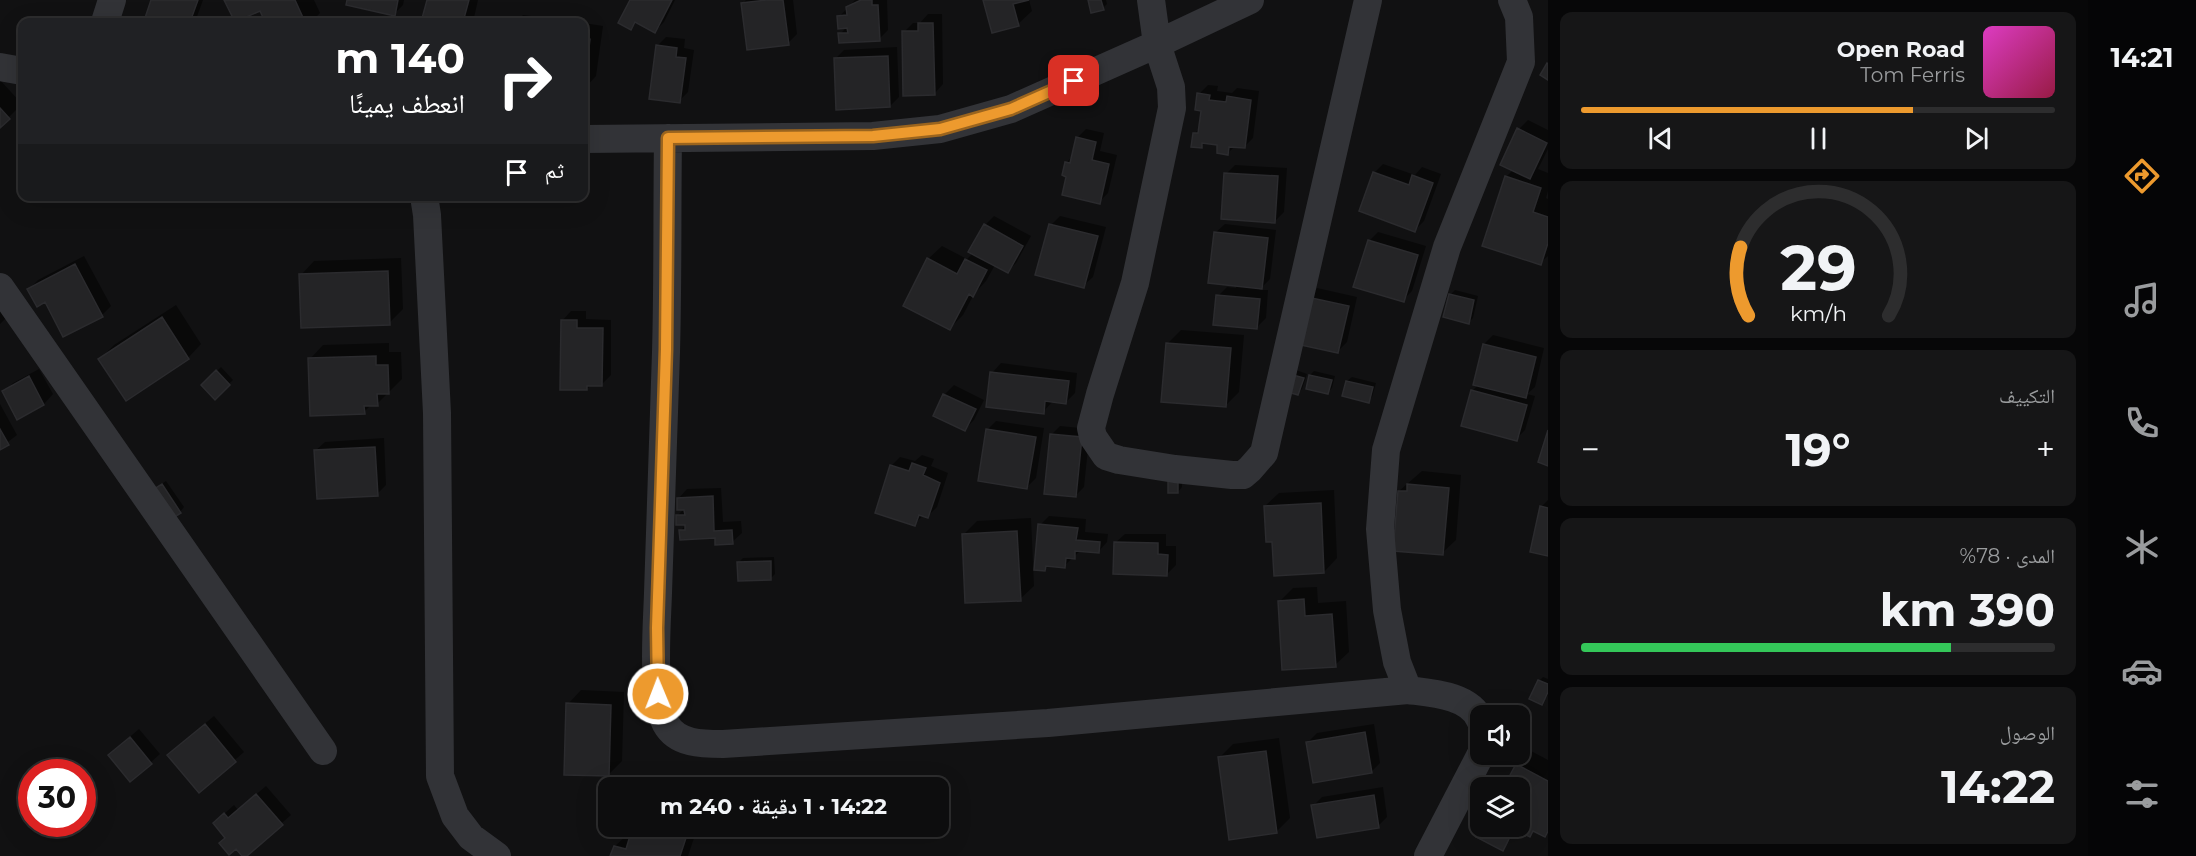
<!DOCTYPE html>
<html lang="ar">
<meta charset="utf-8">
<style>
:root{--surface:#0d0d0e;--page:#161617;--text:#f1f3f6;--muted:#9a9c9e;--line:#2d2d2e;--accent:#ed9a2e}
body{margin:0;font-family:Montserrat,"Noto Naskh Arabic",sans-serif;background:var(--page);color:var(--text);direction:rtl;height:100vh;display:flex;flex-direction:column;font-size:22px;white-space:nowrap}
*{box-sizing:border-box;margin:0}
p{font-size:20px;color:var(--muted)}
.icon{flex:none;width:33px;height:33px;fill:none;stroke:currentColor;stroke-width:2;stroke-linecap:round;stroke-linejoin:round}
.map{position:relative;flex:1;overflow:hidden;direction:ltr}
.details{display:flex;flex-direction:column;gap:12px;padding:12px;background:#070708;width:540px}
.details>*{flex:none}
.top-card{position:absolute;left:18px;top:18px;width:570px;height:183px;border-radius:12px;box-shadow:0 6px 24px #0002,0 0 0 2px var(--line);direction:rtl;background:#202124;color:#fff;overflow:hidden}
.fabs{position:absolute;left:1470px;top:705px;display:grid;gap:12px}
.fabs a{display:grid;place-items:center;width:60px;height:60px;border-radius:12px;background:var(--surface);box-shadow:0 6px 24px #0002,0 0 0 2px var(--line);font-size:30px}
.speed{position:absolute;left:18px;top:759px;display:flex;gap:12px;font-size:30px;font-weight:700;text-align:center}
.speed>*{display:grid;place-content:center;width:78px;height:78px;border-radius:50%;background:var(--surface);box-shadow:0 6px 24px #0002,0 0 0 2px var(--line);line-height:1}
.speed .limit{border:9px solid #d22;background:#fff;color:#111}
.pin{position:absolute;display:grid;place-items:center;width:51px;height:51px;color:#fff;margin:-26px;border-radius:12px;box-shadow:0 3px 9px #0006}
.me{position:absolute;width:66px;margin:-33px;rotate:359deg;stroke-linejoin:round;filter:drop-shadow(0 0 4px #0008)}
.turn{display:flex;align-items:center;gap:21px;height:126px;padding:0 24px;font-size:27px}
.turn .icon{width:78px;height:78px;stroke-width:2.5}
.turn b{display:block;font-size:42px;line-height:51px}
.then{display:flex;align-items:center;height:57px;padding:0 24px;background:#0003;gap:12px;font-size:22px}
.big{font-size:45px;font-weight:700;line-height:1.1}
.details .tile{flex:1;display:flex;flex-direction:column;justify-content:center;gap:9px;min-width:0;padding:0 21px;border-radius:12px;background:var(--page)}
.details .dial{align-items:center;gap:0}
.dial svg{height:156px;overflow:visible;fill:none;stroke:var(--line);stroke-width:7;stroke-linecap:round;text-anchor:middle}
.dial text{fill:var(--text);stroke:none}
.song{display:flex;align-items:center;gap:18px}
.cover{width:72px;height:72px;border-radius:9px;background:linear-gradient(135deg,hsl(310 70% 55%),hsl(340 70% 35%))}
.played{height:6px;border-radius:3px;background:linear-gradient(90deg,var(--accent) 70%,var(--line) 70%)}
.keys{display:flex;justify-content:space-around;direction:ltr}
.heat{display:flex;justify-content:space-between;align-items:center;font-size:33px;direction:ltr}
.charge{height:9px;border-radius:4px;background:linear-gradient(90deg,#34c759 78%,var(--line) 0)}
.trip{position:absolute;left:598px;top:777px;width:351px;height:60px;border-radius:12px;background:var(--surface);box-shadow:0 6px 24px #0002,0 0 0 2px var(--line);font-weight:700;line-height:60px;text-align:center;direction:rtl}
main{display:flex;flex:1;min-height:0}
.tabs{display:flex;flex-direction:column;width:108px;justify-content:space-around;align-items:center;background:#050506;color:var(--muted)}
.tabs .icon{width:42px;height:42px}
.tabs .active{color:var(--accent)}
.tabs b{font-size:27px;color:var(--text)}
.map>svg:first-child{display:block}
.shadow{fill:#0007}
.building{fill:#242426;stroke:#2b2b2e;stroke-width:1.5}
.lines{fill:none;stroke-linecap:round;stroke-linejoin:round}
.minor{stroke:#323337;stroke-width:28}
.route-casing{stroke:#9a641e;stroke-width:15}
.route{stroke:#ed9a2e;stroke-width:10}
</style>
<main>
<nav class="tabs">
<b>14:21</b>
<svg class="icon active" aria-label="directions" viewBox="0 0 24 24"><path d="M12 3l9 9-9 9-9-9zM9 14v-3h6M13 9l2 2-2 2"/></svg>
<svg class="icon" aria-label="music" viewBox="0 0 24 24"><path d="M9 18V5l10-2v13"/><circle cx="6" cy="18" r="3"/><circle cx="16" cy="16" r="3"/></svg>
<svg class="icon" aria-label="phone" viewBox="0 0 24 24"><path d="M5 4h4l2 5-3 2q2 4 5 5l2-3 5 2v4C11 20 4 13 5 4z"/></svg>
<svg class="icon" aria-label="climate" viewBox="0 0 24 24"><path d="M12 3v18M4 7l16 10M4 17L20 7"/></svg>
<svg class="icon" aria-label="car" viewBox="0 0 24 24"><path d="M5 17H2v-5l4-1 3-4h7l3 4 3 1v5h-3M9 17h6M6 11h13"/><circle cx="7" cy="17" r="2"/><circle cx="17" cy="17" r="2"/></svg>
<svg class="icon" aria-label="filters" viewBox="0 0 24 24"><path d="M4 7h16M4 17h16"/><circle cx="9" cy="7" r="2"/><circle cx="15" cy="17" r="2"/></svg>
</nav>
<section class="details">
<div class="tile">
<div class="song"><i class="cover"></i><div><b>Open Road</b><p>Tom Ferris</p></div></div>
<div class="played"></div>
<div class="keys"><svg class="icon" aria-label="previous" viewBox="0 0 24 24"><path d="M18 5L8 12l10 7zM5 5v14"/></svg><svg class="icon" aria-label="pause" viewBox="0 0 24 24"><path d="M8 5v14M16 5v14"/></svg><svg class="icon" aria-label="next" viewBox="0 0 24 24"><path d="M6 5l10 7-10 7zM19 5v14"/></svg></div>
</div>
<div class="tile dial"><svg viewBox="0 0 100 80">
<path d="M14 69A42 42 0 1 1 86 69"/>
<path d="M14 69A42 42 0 0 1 10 34" stroke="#ed9a2e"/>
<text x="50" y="56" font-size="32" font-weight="700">29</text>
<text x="50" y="72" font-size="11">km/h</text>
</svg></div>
<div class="tile"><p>التكييف</p>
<div class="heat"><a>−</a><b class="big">19°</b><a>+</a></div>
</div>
<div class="tile"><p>المدى · 78%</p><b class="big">390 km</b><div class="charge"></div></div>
<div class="tile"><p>الوصول</p><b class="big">14:22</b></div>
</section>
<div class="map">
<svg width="1548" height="856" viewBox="0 0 1548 856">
<rect width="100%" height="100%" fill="#111112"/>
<!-- shadow -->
<path class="shadow" d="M153,0H203L195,22H152L146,20Z
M226,0H314L320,13L311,22H267L261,9Z
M349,0H404L403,5L394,14Z
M428,0H478L473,22H423Z
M632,0H675L664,22L655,31L637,22L631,28Z
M746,0H793L797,34L788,43L742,4Z
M855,0H887L888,30L879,39L840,34L847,27L839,17Z
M985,0H1029L1032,11L1018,24Z
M1089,0H1106L1107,4L1103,8Z
M928,14H942L943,84L934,94L904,32L913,23H920Z
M523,15L577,22H516Z
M584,23L603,26L596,76L584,89Z
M666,37L685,39L684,48L694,50L688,92L679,101L657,46Z
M897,47L899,97L890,106L835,59L844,50Z
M0,80L22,104L0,126Z
M1208,85L1218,86L1217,91L1232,93L1237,88L1259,91L1253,138L1244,147L1235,146L1228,153L1219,144L1205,142L1201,147L1194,134L1201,127L1203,110L1199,94Z
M1528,120L1548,130V149L1538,169L1548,173V191L1546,198L1548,199V256L1540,263L1506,177L1514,169L1519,129Z
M1086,129L1104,133L1100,151L1117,155L1108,193L1099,202L1068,175L1066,163L1073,156L1077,138Z
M1383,164L1415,175L1422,167L1441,174L1424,221L1415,230L1374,173Z
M1235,165L1287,168L1284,212L1275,221L1226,174Z
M994,216L1031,236L1016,263L1007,272L995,265L986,281L974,294L963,315L950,328L928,259L942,246L967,259L973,253L985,225Z
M1060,216L1106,227L1093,277L1083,286L1051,225Z
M1225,224L1276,230L1270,279L1259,290H1268L1266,318L1257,327L1218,296L1227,287L1236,288V285L1215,233Z
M1378,232L1426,246L1412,291L1403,300L1369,241Z
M84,256L111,306L102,315L45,300L29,289L38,280Z
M401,258L403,309L389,323L301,275L314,261Z
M1317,288L1357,297L1347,342L1338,351L1308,298Z
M1455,290L1478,296L1473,318L1469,322L1450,295Z
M176,305L201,344L188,358L100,359L114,345Z
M0,307L7,317L0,324Z
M571,311H586V319L611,320V375L602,384H592L587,389L562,321Z
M1181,330L1244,335L1239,392L1226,405L1168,343Z
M1493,335L1544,348L1535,387L1527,394L1535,396L1525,430L1516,439L1472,391L1479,384L1484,344Z
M389,343V352H401L402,379L377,404H372L364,412L310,359L323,345Z
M1001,363L1077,373L1075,393L1066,402L1053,401L1043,412L992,373Z
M221,367L233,380L215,397L203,385Z
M39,369L53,394L44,404L18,418L4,392L13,383Z
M1296,370L1307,374L1302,389L1298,393L1283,389Z
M1314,371L1335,376L1332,388L1328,392L1310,375Z
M1352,377L1376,383L1372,397L1368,401L1344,395L1347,381Z
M954,385L984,400L974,420L965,429L935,415L945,394Z
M0,404L17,435L0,448Z
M996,421L1044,428L1036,478L1027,487L987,430Z
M1060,426L1090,429L1084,487L1075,496L1051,435Z
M384,438L386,485L377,494L315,451L325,442Z
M922,455L934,459L931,466L948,473L937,507L928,516L924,515L914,524L891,466L900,457L915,461Z
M1422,471L1461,475L1456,540L1442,553L1399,491Z
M1182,472V487L1178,492L1170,476Z
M166,481L184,507L180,512L160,485Z
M721,488L723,522L741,521L742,533L732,542L716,536L681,530L688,523L677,516L685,508L678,499L687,489Z
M1334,490L1337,558L1324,572L1274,540L1265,506L1279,493Z
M1548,500V555L1541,507Z
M1049,516L1086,519L1085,532L1108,534L1107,542L1098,552L1081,550L1064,566L1050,565L1044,570L1040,525Z
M1031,518L1034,586L1020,599L964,534L977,521Z
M1125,534H1166V546H1176V565L1167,574L1115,543Z
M774,557L775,574L770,579L739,562L743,558Z
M1317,587L1318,603L1346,601L1349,652L1335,665L1279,602L1293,588Z
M1543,677L1548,679V695L1542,703L1539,681Z
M581,690L624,692L622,761L608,775L568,704Z
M214,716L244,752L199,791L178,746Z
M1374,724L1380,763L1371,772L1308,742L1317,733Z
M139,729L160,754L131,780L119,746Z
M1279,738L1290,818L1276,832L1219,758L1233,744Z
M1531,751L1548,760V832L1544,835L1535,830L1530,835L1519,829L1502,849L1478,836L1520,826V788H1497L1510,774L1512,775L1517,764Z
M676,778L699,785V788H666Z
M266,786L291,815L244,856L227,837L224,814L234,805L238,810Z
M1383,787L1387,817L1378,826L1313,806L1322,797Z
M634,826H698L688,856H612L615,846L629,833L632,834Z"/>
<!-- building -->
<path class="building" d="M151,0H198L190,22H148L144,21Z
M224,0H295L305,22H265L260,11L235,22Z
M347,0H398L395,16L346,5Z
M427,0H469L463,22H421Z
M630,0H672L655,33L635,22L631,30L618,23Z
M767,0H783L789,45L747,50L741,3Z
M861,0H872V5H878L880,41L839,43L838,33H848L847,28L838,29L837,16L847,15L846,7Z
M983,0H1029L1013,4L1019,26L992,33Z
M1088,0H1101L1104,10L1091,13Z
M918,23H933L935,95L903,96L902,31H918Z
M584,38L590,39L584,90Z
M656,45L677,48L676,57L686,58L680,103L649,99Z
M888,56L890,107L836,110L834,58Z
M1547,63L1548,64V80L1540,75Z
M1197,93L1210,95L1209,100L1226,102L1227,96L1251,100L1245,148L1229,147L1228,155L1217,153V145L1202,143V148L1191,147L1193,133H1198L1201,111L1195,110Z
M0,108L10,119L0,128Z
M1517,128L1547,143L1530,179L1500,165Z
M1076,137L1096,142L1092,160L1109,164L1100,204L1062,195L1066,177L1062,175L1065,162L1070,163Z
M1373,172L1409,185L1412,175L1433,183L1415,232L1359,211Z
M1224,173L1278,176L1275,223L1221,219Z
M1505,176L1541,188L1533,212L1548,217V243L1541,265L1482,246Z
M99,196H142L134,198V202H122L123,197H113V202H99Z
M984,224L1023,246L1008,273L968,252Z
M1049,224L1098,236L1084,288L1035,275Z
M1214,232L1268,238L1262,289L1208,283Z
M1368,240L1418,255L1404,302L1353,287Z
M927,258L957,274L965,259L987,270L973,297L969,294L950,330L903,306Z
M75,264L103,317L63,337L45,302L37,307L27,289Z
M388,271L390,325L301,328L299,274Z
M1449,294L1474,300L1469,324L1443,317Z
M1216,295L1260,299L1257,329L1213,325Z
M1307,297L1349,306L1338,353L1296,344Z
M162,317L189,359L126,401L98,359Z
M561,320H577V328H603L602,386H587V390H560Z
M1166,343L1231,348L1226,407L1161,402Z
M1483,344L1536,357L1526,398L1473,385Z
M376,356V365H388L389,394H377L378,406H364L365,414L310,416L308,358Z
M216,370L230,385L215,400L201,385Z
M990,372L1069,381L1066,404L1045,401L1044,414L986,407Z
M1293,375L1304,378L1298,395L1281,390Z
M1309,375L1332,380L1328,394L1306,389Z
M29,376L44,405L17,420L2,391Z
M1346,381L1373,387L1369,403L1342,396Z
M1471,390L1527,405L1517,441L1461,426Z
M943,394L976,409L965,431L933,416Z
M0,429L9,445L0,450Z
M986,429L1036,437L1027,489L978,481Z
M1548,430V466L1538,462Z
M1050,434L1082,437L1076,497L1044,494Z
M375,447L378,496L317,499L314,450Z
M912,463L926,468L923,475L940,483L928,518L919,515L915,526L875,513L890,465L909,471Z
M1178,475V493H1168V476Z
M162,484L181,513L173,518L154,489Z
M1407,484L1449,488L1443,555L1393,551L1398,491H1407Z
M713,496L714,531L732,530L733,544L715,545V538L680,540L679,530H685V525H676V515H685L684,510H677V498Z
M1321,503L1324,573L1274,576L1272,542H1266L1264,506Z
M1540,506L1548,508V556L1530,552Z
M1038,524L1078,528L1076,540L1100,542L1099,553L1075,551V559L1066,558L1065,568L1046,566L1045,571L1034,570Z
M1017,531L1021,601L965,603L962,534Z
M1114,542L1158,543V554L1168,555L1167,576L1113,574Z
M771,561V580L738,581L737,562Z
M1304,599L1305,616L1332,614L1336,667L1282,670L1278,601Z
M1538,680L1548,684V692L1542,705L1529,699Z
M566,703L611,705L609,776L564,775Z
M205,724L236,762L199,793L167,755Z
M1365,732L1372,773L1313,783L1306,742Z
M130,737L152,764L130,782L108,755Z
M1266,751L1277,833L1229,840L1218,757Z
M1516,764L1548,781V831L1545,837L1533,831L1530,837L1514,829L1503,851L1476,837L1482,826H1520V788H1503Z
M256,794L283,825L247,856H242L236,849L229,855L219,843L225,838L213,823L224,813L228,818Z
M1374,795L1379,828L1317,838L1311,805Z
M633,826L642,828L643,826H682L689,829L680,856H610L614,846L626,849Z"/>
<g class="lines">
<!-- minor -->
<path class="minor" d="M1151,0L1157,44L1171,87L1172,108L1135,283L1100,394L1091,428L1093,437L1106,456L1119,460L1175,469L1232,475H1243L1250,469L1264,453L1368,0
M105,22L112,0
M0,67L22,71
M668,138C667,209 668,281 666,352C663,432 660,512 658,593C657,626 651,695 666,724C677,744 702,744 723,744L1048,723L1408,690
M584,139L873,136L940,129L1011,109L1157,44L1250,0
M424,196L427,215L437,413L440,776L455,816L471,837L497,856
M0,287L323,751
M1480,720C1470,695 1431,693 1408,690L1397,662L1387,610L1380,529L1386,450L1447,247L1521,62L1519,17L1512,0
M1428,856L1481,754"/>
</g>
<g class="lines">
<defs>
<path id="route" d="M658,694L657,628L666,349L668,138L873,136L940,129L1011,109L1074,81"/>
</defs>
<!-- route casing -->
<use href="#route" class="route-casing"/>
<!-- route -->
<use href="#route" class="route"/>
</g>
</svg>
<div class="fabs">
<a><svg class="icon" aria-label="sound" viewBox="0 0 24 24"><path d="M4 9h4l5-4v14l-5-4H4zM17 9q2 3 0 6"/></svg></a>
<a><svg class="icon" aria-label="layers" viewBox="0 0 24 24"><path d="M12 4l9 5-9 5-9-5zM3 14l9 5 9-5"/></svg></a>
</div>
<div class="speed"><div class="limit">30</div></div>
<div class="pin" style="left:1074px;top:81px;background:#d93025"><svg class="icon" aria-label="arrive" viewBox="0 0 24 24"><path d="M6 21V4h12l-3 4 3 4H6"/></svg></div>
<svg class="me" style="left:658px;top:694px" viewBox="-20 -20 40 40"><circle r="17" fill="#ed9a2e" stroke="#fff" stroke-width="3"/><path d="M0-11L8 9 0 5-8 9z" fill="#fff"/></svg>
<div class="trip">14:22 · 1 دقيقة · 240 m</div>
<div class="top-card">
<div class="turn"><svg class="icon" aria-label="right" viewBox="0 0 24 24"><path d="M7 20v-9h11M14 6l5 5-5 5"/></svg><div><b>140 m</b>انعطف يمينًا</div></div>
<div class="then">ثم<svg class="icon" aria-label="arrive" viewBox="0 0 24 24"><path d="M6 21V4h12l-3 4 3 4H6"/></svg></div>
</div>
</div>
</main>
